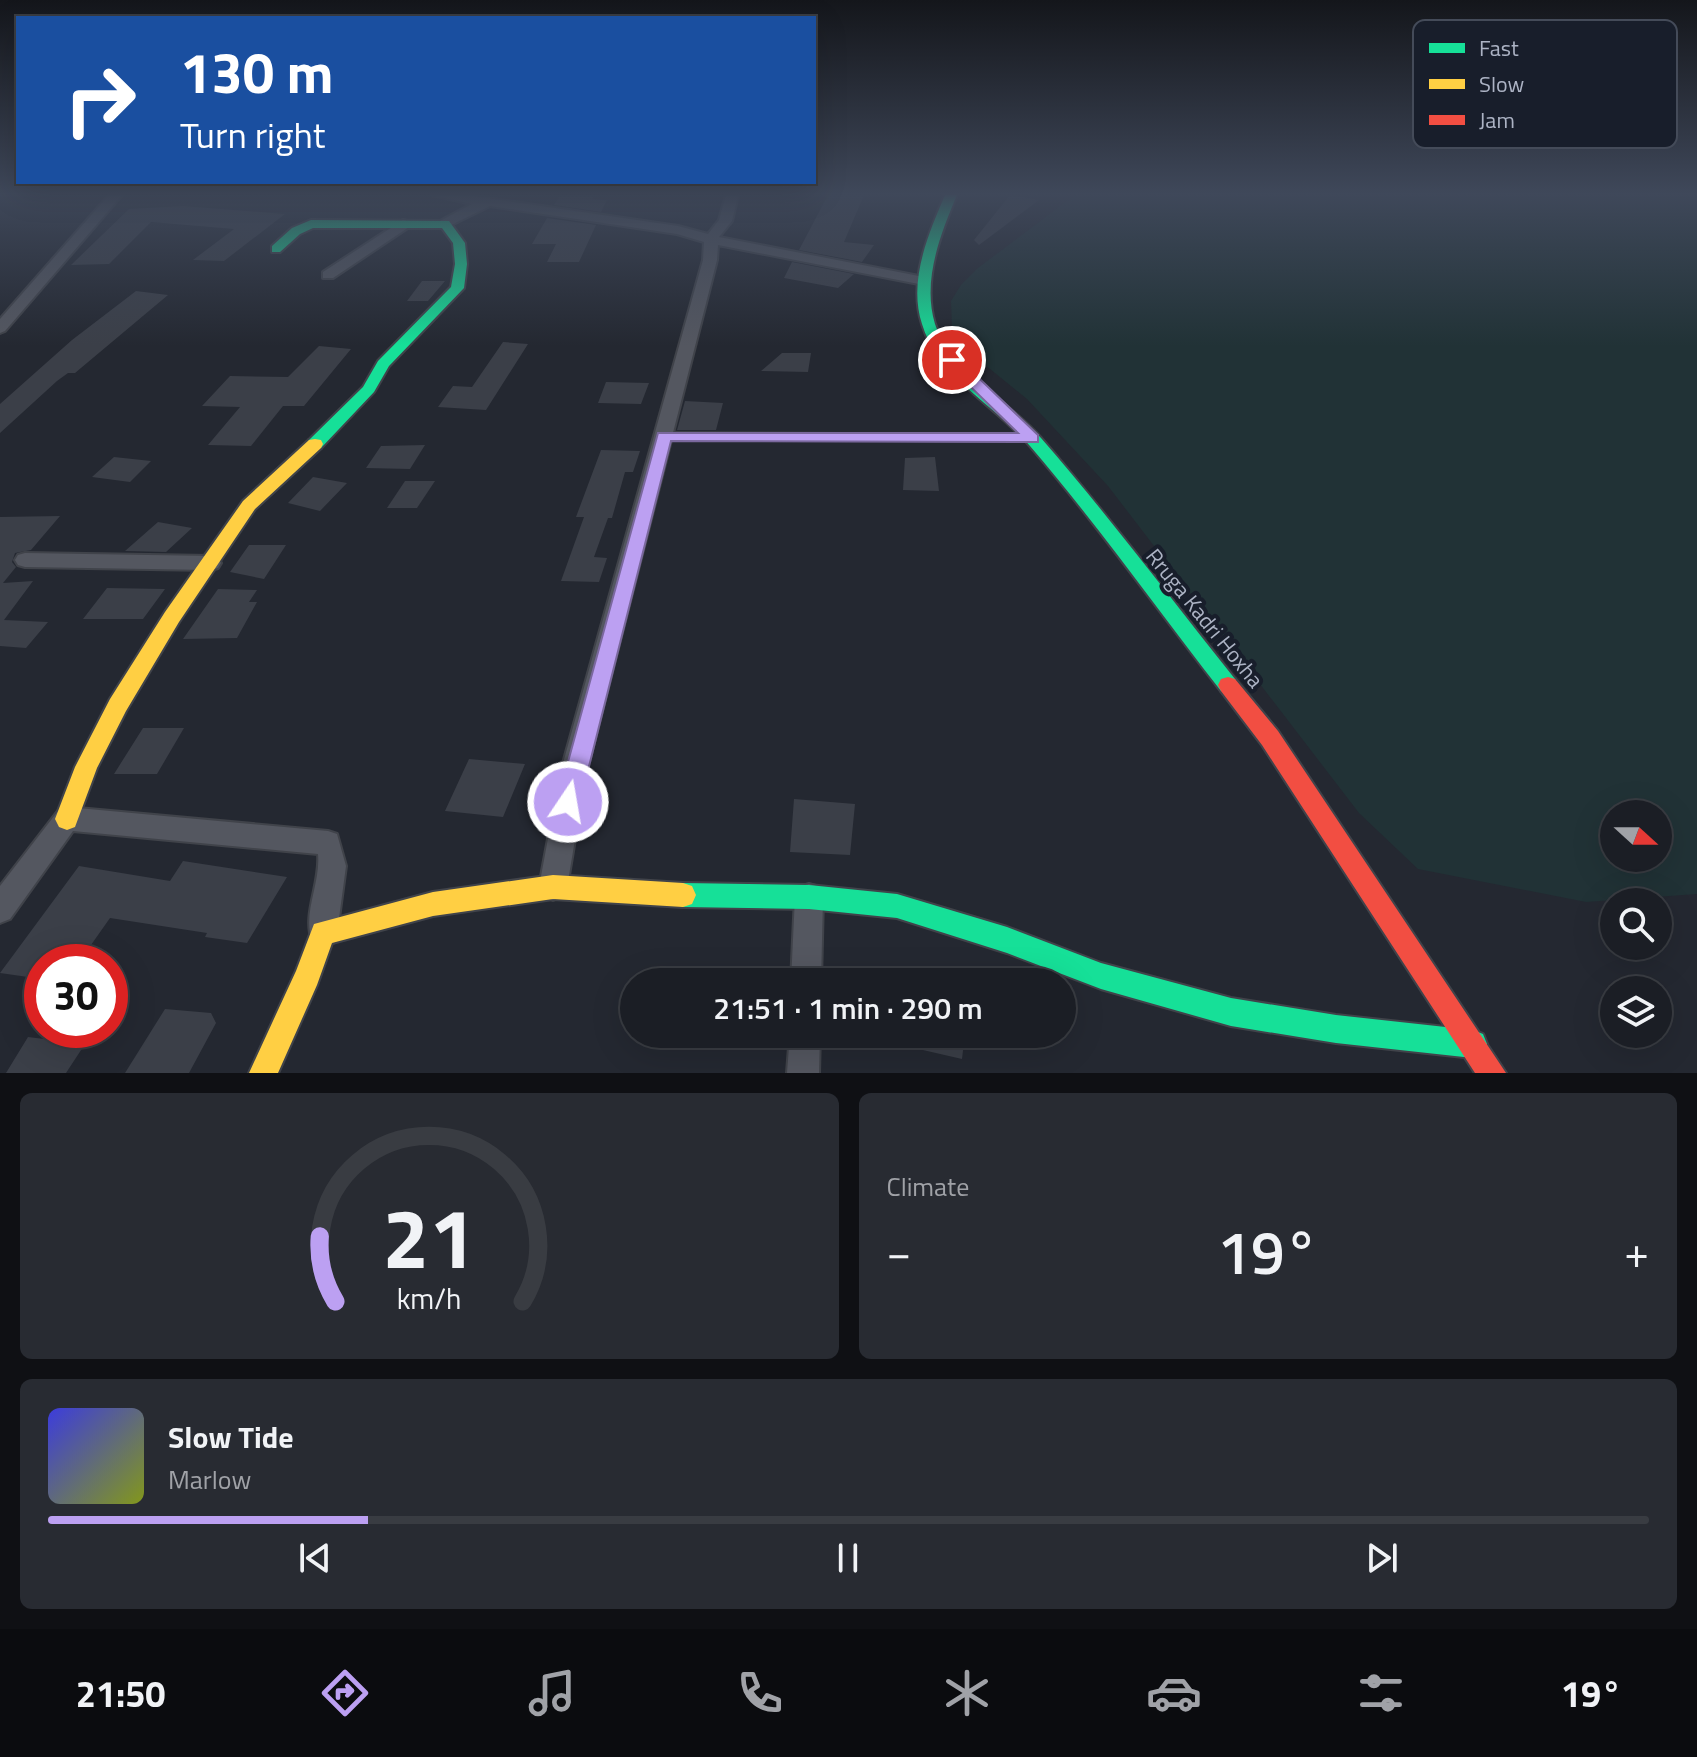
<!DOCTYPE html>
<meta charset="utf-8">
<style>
:root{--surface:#1b1e25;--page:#282b32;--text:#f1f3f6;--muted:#a0a2a7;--line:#393c42;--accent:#bca0f2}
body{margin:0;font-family:"Titillium Web",sans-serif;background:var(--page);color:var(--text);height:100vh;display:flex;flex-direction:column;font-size:30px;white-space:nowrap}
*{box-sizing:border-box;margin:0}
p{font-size:26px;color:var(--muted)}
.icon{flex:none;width:44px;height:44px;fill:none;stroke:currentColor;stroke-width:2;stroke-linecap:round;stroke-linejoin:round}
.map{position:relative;height:1073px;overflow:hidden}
.panel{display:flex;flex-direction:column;gap:20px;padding:20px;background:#0f1014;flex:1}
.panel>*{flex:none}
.guide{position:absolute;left:16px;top:16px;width:800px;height:168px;border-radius:0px;box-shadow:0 8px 32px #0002,0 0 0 2px var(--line);background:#1a4fa0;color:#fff;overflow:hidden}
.needle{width:52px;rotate:111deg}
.controls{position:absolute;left:1600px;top:800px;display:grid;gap:16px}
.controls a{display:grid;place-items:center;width:72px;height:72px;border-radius:50%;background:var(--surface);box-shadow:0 8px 32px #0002,0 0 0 2px var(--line);font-size:40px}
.speed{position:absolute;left:24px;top:944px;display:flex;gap:16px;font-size:40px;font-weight:700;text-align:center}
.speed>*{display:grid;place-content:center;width:104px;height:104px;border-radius:50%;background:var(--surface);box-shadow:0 8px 32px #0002,0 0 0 2px var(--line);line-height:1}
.speed .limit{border:12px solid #d22;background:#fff;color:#111}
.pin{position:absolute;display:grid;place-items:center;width:68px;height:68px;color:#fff;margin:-34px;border:4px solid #fff;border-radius:50%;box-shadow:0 2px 8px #0007}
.me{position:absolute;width:88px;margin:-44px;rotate:12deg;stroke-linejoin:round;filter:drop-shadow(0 0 6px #0008)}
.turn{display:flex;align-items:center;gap:28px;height:168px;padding:0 32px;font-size:36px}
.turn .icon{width:104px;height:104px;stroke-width:2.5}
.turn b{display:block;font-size:56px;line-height:68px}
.big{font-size:60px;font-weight:600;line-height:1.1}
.panel .tile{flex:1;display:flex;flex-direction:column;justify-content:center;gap:12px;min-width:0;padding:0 28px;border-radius:12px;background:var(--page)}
.panel .dial{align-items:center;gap:0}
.dial svg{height:208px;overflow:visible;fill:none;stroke:var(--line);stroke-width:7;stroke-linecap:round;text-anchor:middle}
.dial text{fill:var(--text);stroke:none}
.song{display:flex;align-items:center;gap:24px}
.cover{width:96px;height:96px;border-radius:12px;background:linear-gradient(135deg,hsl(240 70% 55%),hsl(70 70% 35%))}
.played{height:8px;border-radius:4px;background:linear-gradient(90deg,var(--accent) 20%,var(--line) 20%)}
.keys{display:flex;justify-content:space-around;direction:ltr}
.heat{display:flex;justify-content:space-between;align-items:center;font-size:44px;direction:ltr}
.panel .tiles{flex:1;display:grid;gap:20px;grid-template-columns:1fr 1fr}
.tile:last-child{grid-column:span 2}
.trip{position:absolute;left:620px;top:968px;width:456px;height:80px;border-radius:40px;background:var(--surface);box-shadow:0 8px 32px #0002,0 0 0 2px var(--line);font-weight:600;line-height:80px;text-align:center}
.dock{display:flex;height:128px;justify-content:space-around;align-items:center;background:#0b0c0f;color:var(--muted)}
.dock .icon{width:56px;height:56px}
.dock .active{color:var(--accent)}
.dock b{font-size:36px;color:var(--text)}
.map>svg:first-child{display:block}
.green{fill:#213236;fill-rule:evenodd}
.building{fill:#3b3f48}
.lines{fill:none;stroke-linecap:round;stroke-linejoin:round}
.lane-casing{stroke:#40434a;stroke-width:4}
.street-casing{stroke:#40434a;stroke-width:4}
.fast-casing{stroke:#40434a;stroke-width:4}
.slow-casing{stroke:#40434a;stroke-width:4}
.jam-casing{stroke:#40434a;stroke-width:4}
.lane{fill:#545760;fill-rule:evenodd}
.street{fill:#545760;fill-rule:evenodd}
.fast{fill:#16e098;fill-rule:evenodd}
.slow{fill:#ffcf43;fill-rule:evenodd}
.jam{fill:#f24e42;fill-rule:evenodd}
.route{fill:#bca0f2;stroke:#7a689d;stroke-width:2}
.labels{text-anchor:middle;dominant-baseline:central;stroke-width:8;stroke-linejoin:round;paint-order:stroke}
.street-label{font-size:22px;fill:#acb3c4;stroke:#181e2b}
.key{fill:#181e2b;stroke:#444b59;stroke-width:2}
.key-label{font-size:22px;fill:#acb3c4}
</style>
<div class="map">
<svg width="1697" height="1073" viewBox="0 0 1697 1073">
<rect width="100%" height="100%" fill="#242831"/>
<!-- green -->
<path class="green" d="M1075,195H1697V894L1586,902L1418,869L1359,813L1108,486L1027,399L979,360L952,326L951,301L961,285L978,268ZM1614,814H1658V858H1614Z"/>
<!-- building -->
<path class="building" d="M560,195H596L592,199L607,200L601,212L554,205Z
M828,195H864L844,242L874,245L862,262L799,250Z
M1010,195L1039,200L979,245L974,240Z
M183,206L285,214L224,261L193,260L234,229L151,222L109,264L71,265L129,209Z
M547,218L596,225L579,262H547L556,244H532Z
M792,262L854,274L838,288L784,278Z
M422,281H445L428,301H407Z
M136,291L168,295L75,373H68L57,381L0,433V404L72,340Z
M503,342L528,344L486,410L438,407L453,386L472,387Z
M319,346L351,349L304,406H283L251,446L208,445L240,407L202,406L230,376L288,377Z
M782,353H811L808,372L761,371Z
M606,382L649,383L641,404L598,403Z
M685,401L723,403L716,430H677Z
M425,445L410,469L366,468L381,446Z
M601,450L640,451L633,472H625L612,518H608L594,557L607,558L599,582L561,581L584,517H576Z
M114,457L151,461L130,482L92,477Z
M935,457L939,491L903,490L905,458Z
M313,477L347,483L320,511L288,503Z
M405,481H435L417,508H387Z
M60,516L31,550L15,553L12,562L16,567L3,583L33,581L4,620L48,622L26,648L0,646V517Z
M158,522L192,528L166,552L125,551Z
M249,545H286L264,579L230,572Z
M107,588L165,589L143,619H83Z
M218,589L257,590L249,602H257L237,638L183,639Z
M143,728H184L157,774H114Z
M469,759L525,764L503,817L445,811Z
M794,799L855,804L850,855L790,852Z
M183,861L287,877L247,943L205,937L207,933L110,918L79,962H42V979L0,973L79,866L170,881Z
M165,1009L211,1013L216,1023L189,1073H125Z
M889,1034H965L962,1059L888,1042Z
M28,1037L85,1044L66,1073H6Z"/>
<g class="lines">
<defs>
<path id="lane" d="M664,433L1030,435L1034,438L1030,441L661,438L660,436L661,434Z"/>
<path id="street" d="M109,195H122L5,331L0,333V319Z
M432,195H466L678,226L708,234L719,220L726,195H738L732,221L719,237L924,277L931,281L924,285L718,245L717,260L586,774L567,887L563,896L553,900L543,896L539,887L560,774L703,260L704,242L677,234L490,206L445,228L438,224L440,221L472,204Z
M403,220L415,223L333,278H323V272Z
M25,553L211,556L218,558L221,563L218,568L211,570L25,567L18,565L15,560L18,555Z
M67,807L328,831L337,834L346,866L337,933L333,943L323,947L313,943C301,915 321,884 318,854L73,831L10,919L0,923V886L58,811Z
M809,884L819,887L823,897L821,982H791L795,897L799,887Z
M790,1034H820L819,1073H787Z"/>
<path id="fast" d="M945,195H957C940,235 922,281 935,324C952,375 1008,400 1041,438C1109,516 1171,599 1235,679L1238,685L1235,691L1228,693L1221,691C1157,609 1097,524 1030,446C996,405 938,378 922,324C908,281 928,235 945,195Z
M311,220L449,221L465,243L467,264L464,288L389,366L374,392L321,448H309L307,444L309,440L363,387L378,361L451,287L455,264L453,243L442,228H313L300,234L280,252H272V246L292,228Z
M683,883L809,885L897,894L1007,927L1101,963L1231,998L1336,1015L1473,1030L1483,1034L1487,1044L1483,1054L1473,1058L1336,1043L1231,1026L1101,989L1007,953L897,918L809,909L683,907L674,904L670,895L674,886Z"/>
<path id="slow" d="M315,439L321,440L323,444L321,448L255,509L179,622L126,711L97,768L75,827L67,830L59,827L55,819L75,767L110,699L165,612L243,501L309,440Z
M553,875L683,883L692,886L696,895L692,904L683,907L553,899L433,916L332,943L317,985L278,1073H249L296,971L314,924L433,892Z"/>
<path id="jam" d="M1228,677L1235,679L1278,731L1506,1073H1475L1262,745L1221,691L1218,685L1221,679Z"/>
</defs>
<!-- lane casing -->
<use href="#lane" class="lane-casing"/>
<!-- street casing -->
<use href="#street" class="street-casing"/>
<!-- fast casing -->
<use href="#fast" class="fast-casing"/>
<!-- slow casing -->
<use href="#slow" class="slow-casing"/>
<!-- jam casing -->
<use href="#jam" class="jam-casing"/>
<!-- lane -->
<use href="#lane" class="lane"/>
<!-- street -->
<use href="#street" class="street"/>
<!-- fast -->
<use href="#fast" class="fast"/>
<!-- slow -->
<use href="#slow" class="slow"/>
<!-- jam -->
<use href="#jam" class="jam"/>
</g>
<!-- sky -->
<linearGradient id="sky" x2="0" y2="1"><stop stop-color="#14161b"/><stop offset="0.56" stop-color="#3f485a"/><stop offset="1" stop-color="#3f485a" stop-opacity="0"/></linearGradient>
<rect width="1697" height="346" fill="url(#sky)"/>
<!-- route -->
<path class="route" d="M952,355L957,357L1038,435V442L671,441L580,802L577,810L568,813L560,810L557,802L658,433H1018L946,363V357Z"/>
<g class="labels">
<!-- street labels -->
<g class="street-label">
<text transform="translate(1205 618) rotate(51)">Rruga Kadri Hoxha</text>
</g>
</g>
<!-- legend -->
<rect x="1413" y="20" width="264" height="128" rx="12" class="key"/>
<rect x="1429" y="43" width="36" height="10" fill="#16e098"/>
<rect x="1429" y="79" width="36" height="10" fill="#ffcf43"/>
<rect x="1429" y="115" width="36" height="10" fill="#f24e42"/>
<g class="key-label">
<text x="1479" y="56">Fast</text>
<text x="1479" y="92">Slow</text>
<text x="1479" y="128">Jam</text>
</g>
</svg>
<div class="controls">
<a><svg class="needle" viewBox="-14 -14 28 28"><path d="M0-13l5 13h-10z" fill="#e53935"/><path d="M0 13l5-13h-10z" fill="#a0a2a7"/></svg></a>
<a><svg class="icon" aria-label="search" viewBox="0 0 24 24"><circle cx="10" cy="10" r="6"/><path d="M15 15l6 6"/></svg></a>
<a><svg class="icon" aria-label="layers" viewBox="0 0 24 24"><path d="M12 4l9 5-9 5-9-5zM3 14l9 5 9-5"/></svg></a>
</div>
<div class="speed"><div class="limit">30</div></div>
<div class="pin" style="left:952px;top:360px;background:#d93025"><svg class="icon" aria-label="arrive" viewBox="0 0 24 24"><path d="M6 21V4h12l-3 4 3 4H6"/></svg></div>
<svg class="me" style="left:568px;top:802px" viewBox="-20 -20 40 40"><circle r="17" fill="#bca0f2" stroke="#fff" stroke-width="3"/><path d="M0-11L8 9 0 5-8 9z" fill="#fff"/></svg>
<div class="trip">21:51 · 1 min · 290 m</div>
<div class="guide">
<div class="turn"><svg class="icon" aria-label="right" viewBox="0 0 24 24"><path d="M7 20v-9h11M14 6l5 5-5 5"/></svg><div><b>130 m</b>Turn right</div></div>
</div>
</div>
<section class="panel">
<div class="tiles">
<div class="tile dial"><svg viewBox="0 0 100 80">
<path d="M14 69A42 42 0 1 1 86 69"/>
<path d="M14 69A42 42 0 0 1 8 44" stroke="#bca0f2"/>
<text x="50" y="56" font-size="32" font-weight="700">21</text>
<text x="50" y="72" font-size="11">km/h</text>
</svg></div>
<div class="tile"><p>Climate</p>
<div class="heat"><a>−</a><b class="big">19°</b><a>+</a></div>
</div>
<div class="tile">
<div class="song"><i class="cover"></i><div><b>Slow Tide</b><p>Marlow</p></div></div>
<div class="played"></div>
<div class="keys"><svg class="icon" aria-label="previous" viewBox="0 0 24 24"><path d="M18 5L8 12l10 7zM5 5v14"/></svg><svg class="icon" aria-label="pause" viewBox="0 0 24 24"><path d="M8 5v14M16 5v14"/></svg><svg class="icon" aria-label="next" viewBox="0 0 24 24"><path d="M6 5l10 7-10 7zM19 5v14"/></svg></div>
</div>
</div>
</section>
<nav class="dock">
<b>21:50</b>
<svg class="icon active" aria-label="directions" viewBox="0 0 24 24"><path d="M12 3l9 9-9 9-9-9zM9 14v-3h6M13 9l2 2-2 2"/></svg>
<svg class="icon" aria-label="music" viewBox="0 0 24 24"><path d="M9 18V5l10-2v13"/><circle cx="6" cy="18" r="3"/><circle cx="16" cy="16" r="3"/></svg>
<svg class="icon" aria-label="phone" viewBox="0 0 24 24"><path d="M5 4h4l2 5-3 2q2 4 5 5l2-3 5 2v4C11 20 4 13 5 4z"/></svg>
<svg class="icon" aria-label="climate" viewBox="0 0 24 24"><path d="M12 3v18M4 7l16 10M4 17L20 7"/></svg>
<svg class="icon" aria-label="car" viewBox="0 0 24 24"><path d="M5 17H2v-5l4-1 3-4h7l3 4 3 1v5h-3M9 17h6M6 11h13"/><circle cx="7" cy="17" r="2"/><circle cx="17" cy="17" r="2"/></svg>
<svg class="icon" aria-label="filters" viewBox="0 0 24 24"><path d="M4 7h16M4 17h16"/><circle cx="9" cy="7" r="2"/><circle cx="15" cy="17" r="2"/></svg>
<b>19°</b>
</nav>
